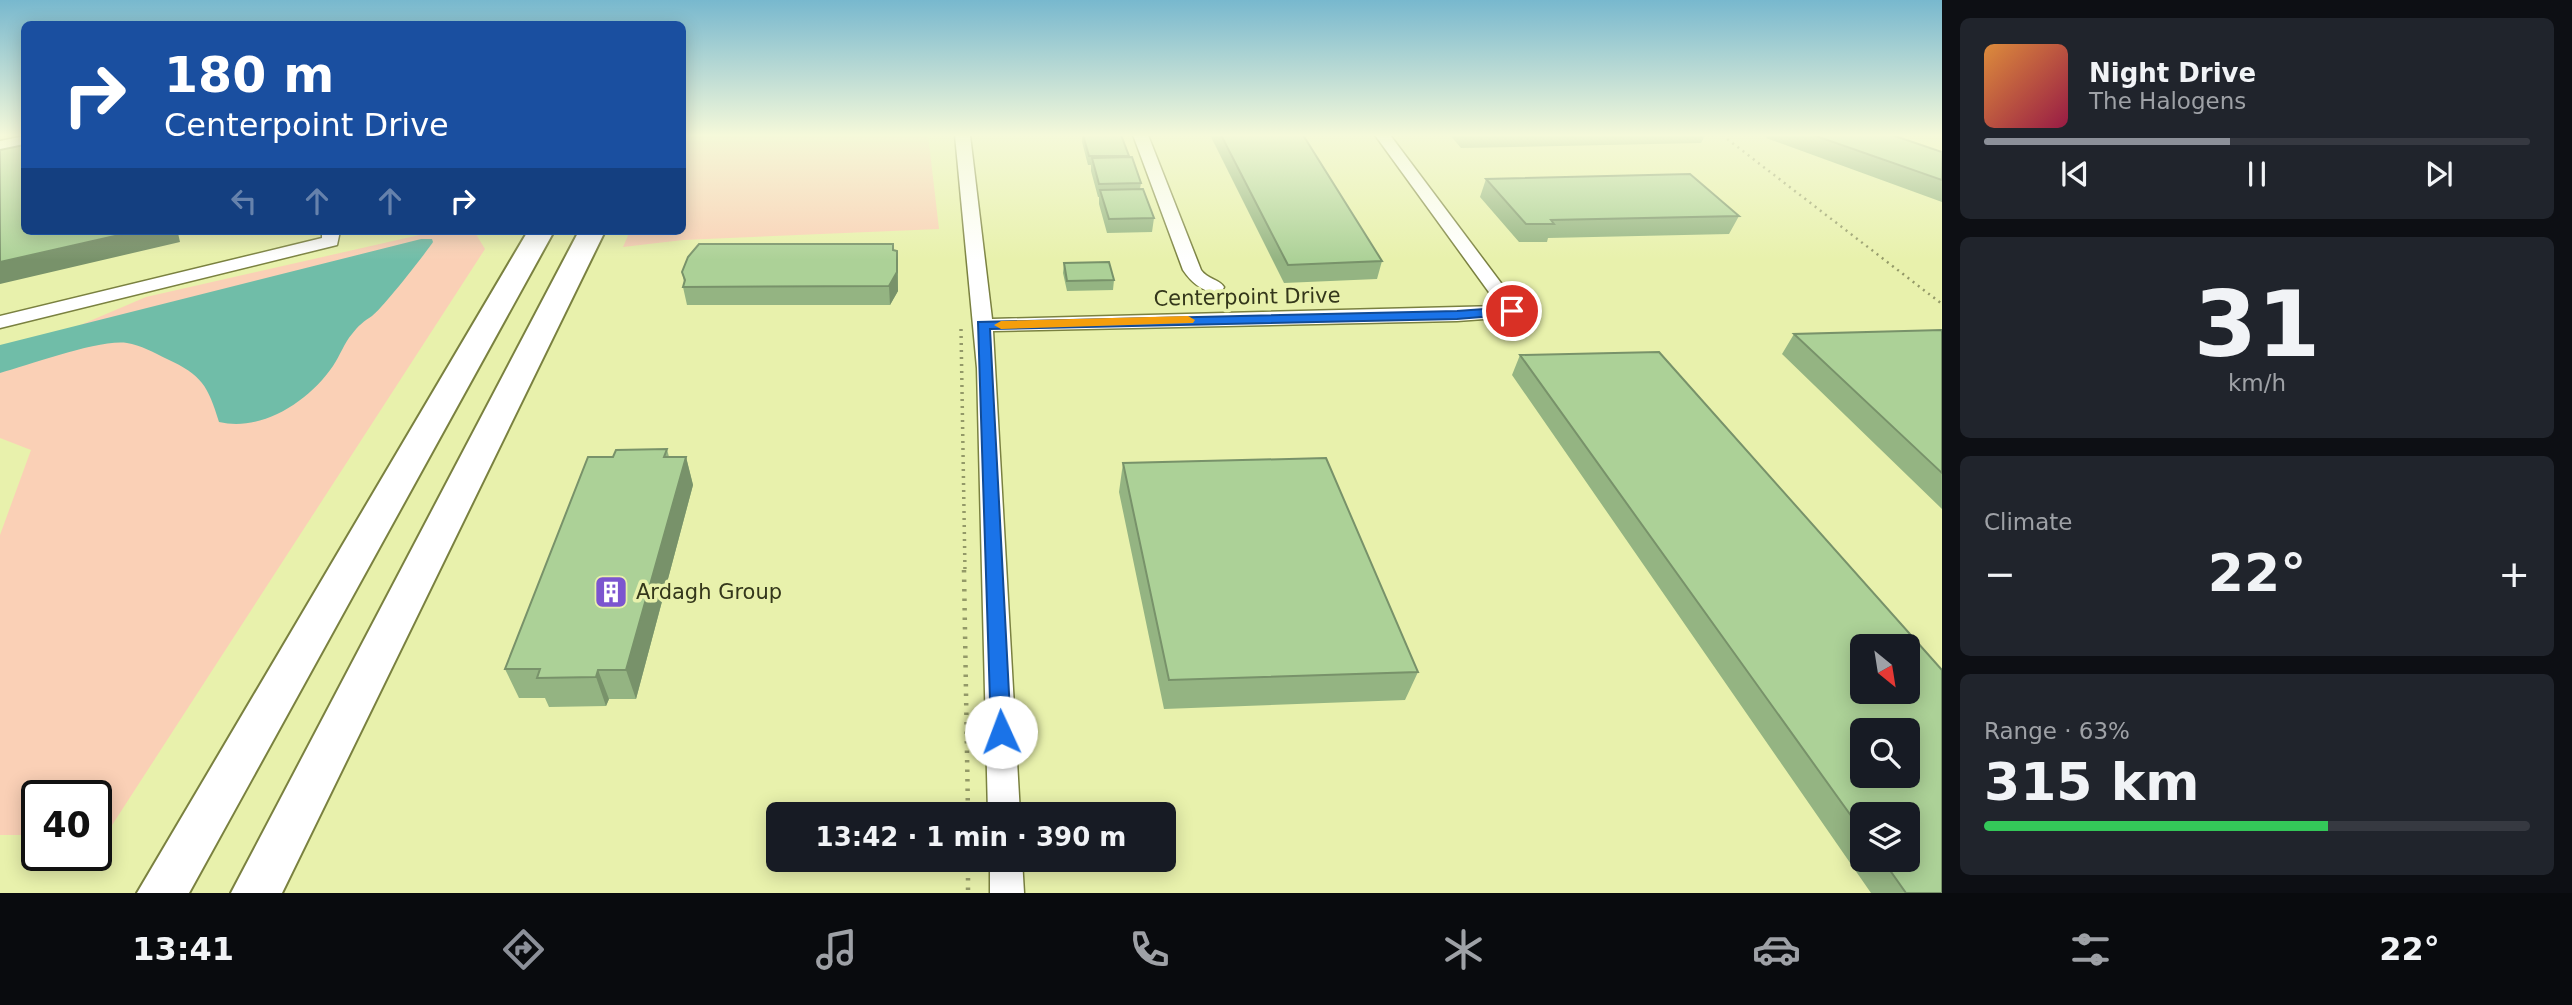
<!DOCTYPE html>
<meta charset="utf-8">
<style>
:root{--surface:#171b24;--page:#20242c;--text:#f1f3f6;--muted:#9ea1a6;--line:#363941;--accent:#8c9099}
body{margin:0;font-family:"DejaVu Sans",sans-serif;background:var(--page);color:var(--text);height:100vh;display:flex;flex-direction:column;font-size:26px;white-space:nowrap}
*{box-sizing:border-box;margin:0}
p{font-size:23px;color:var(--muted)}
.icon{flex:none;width:38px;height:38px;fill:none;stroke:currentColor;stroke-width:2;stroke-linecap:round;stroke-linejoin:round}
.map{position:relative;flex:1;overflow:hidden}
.panel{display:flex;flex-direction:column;gap:18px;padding:18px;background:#0d0f14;width:630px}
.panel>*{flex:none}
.guide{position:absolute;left:21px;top:21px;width:665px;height:214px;border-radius:10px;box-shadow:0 4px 18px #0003;background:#1a4fa0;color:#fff;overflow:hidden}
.needle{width:46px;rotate:150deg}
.controls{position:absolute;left:1850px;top:634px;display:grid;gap:14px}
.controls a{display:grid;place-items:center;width:70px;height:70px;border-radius:10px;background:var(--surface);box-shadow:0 4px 18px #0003;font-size:35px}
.speed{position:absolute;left:21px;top:780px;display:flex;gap:14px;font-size:35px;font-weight:700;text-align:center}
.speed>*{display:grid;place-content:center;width:91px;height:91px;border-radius:50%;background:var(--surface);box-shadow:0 4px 18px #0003;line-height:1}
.speed .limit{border:4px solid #111;border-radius:10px;background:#fff;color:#111}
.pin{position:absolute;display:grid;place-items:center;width:60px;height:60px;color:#fff;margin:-30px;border:4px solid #fff;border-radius:50%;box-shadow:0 2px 7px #0007}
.me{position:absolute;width:77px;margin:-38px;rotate:358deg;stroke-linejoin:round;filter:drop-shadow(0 0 5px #0008)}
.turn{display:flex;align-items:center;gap:24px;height:147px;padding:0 28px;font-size:32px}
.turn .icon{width:91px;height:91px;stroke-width:2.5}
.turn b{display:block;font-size:49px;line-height:60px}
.lanes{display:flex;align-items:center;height:66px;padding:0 28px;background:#0003;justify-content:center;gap:35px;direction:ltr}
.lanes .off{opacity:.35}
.big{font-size:52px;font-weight:700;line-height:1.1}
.panel .card{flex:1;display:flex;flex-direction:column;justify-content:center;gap:10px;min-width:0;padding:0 24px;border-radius:10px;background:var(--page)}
.panel .dial{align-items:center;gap:0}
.dial b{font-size:91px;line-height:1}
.song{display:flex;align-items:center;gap:21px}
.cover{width:84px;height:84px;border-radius:10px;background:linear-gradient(135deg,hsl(30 70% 55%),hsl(340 70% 35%))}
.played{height:7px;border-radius:4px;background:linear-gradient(90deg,var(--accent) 45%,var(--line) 45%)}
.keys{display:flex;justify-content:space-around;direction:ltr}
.heat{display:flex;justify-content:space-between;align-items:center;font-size:38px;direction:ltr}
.charge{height:10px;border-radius:5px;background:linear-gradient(90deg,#34c759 63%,var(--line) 0)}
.trip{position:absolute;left:766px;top:802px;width:410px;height:70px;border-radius:10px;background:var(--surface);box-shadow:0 4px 18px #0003;font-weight:700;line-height:70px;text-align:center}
.tabs{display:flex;height:112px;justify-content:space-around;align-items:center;background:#090b0e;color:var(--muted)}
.tabs .icon{width:49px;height:49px}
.tabs .active{color:var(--accent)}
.tabs b{font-size:32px;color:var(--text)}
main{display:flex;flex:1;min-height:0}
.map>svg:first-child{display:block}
.green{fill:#fad0b6}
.water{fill:#70bda8}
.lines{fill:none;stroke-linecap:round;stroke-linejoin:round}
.minor-casing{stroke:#7a8140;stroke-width:3}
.highway-casing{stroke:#7a8140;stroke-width:4}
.path-far2{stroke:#939968;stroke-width:2.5;stroke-dasharray:2 4.5;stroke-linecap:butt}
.path-far1{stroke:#939968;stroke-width:3.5;stroke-dasharray:2 5;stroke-linecap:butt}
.path{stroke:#939968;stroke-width:4.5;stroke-dasharray:2.5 7;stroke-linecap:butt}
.minor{fill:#fff;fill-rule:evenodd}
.highway{fill:#fff;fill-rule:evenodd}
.wall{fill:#94b482;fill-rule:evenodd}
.shaded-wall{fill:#78926a}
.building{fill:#acd197;stroke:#78926a;stroke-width:2;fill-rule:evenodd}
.route{fill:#1a73e8;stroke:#114b97;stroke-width:2}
.slow{fill:#f59e0b}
.labels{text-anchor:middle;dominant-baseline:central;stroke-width:7;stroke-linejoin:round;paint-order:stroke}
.street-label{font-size:21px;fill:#34371b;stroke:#e8f1ac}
.poi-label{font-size:21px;fill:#34371b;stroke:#e8f1ac;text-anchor:start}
</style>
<main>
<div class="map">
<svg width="1942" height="893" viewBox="0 0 1942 893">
<rect width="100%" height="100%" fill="#e8f1ac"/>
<!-- green -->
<path class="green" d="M683,135H928L939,229L683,240L623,247L630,231H682Z
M437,231H474L485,249L105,836H96V796H37V835H0V535L31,450L0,438V367L10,355L146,297Z"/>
<!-- water -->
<path class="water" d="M421,239H432L433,242C425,254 382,309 372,316C364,321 358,326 352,334C344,343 340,356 333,366C309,401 263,432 219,422C208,386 202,375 167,359C155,353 140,345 127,343C99,339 30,365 0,373V345Z"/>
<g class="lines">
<defs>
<path id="minor" d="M955,135H970L992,319L1499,306L1375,135H1390L1522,311L1512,317L1457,321L993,331L1020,814H988L977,368Z
M1133,135H1148L1201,270C1207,279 1219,279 1224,287L1222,291C1204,295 1192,283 1183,270Z
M24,136V145L0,151V141Z
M322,231H340L337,245L0,328V316L322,238Z
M990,859H1022L1024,893H990Z"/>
<path id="highway" d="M528,231H554L189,893H137Z
M579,231H605L282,893H231Z"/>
</defs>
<!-- minor casing -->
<use href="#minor" class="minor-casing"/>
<!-- highway casing -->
<use href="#highway" class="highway-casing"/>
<!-- path-far2 -->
<path class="path-far2" d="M1722,135L1942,304"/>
<!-- path-far1 -->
<path class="path-far1" d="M961,329L965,572"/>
<!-- path -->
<path class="path" d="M964,570L968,814
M968,859V893"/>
<!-- minor -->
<use href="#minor" class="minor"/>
<!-- highway -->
<use href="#highway" class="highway"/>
</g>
<!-- wall -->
<path class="wall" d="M1080,135H1121L1129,157L1141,183L1140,189L1154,218L1152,232L1107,233L1099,204V197H1098L1091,171V165H1088L1082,142V136H1080Z
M1210,135H1309V136H1303L1382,261L1377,279L1284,283Z
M1450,135H1705L1701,143L1461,148Z
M1767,135H1892L1942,152V202L1766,138Z
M1486,179L1739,216L1729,234L1548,238L1547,242H1519L1480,197Z
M894,250L898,270V291L890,305H687L683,287L684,282L682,272Z
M1064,263L1114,280L1113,290L1067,291L1063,273Z
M1942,330V509L1782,354L1794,334Z
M1520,355L1942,893H1871L1512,375ZM1862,814L1908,859H1862Z
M667,449L669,457H686L693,485L636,699H609L606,706L549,707L545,698H519L505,669L613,457Z
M1123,463L1418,672L1405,700L1164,709L1119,492Z"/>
<!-- shaded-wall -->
<path class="shaded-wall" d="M137,231H187L178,233L180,242L0,284V262Z
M897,251L898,291L890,305L889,286Z
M686,457L693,485L636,699L626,670Z
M598,670L609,699L606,706L596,677Z"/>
<!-- building -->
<path class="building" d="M1083,135H1121L1129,156H1089Z
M1221,135H1303L1382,261L1288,265Z
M1813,135H1892L1942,152V180Z
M24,145V231H137L0,262V150Z
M1132,157L1141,183L1099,184L1092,158Z
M1690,174L1739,216L1551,220L1554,224H1526L1486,179Z
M1143,189L1154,218L1109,219L1100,190Z
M699,244H893V250L897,251V272L889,286L683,287L685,280L682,272L688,257Z
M1109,262L1114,280L1067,281L1064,263Z
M1942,330V473L1794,334Z
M1659,352L1942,670V893H1906L1882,859H1908V814H1862V831L1520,355ZM1862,646H1908V691H1862ZM1862,730H1908V775H1862Z
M667,449L664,457H686L626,670H598L596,677L537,678L540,669H505L588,457H613L616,450Z
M1326,458L1418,672L1169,680L1123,463Z"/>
<!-- sky -->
<linearGradient id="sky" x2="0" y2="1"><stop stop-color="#78b8ce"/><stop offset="0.52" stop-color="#f5f9da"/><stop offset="1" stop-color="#f5f9da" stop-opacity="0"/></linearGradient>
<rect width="1942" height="260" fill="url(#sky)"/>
<!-- route -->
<path class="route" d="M1512,307L1517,308V314L1457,319L990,329L1011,732L1008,738L1001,741L994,738L991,732L978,322L1457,311Z"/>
<!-- slow -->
<path class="slow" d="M1188,316L1195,320L1193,323L1001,329L994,325L1001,321Z"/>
<!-- icons -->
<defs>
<symbol id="building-square" viewBox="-11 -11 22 22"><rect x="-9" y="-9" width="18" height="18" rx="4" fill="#7c55cf" stroke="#e8f1ac"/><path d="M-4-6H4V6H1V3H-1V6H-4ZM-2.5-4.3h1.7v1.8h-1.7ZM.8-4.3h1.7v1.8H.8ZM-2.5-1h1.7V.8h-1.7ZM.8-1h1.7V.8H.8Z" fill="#fff"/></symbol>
</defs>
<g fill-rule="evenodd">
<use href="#building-square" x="592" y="573" width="38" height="38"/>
</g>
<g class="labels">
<!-- street labels -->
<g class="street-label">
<text transform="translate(1247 297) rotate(-1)">Centerpoint Drive</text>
</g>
<!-- poi labels -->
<g class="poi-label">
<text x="636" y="592">Ardagh Group</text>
</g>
</g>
</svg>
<div class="controls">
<a><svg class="needle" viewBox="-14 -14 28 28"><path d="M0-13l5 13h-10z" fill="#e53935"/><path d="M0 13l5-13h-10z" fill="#9ea1a6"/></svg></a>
<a><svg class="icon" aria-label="search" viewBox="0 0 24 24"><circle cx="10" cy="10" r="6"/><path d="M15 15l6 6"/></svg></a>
<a><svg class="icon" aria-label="layers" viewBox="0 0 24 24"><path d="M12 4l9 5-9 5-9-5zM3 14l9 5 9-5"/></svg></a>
</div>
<div class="speed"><div class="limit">40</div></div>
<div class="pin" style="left:1512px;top:311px;background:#d93025"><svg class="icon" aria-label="arrive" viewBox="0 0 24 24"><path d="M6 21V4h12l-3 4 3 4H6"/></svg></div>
<svg class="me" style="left:1001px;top:732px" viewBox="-20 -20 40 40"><circle r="19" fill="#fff"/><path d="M0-13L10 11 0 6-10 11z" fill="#1a73e8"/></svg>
<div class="trip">13:42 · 1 min · 390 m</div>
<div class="guide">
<div class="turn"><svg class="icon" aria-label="right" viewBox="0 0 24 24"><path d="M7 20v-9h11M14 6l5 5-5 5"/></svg><div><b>180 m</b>Centerpoint Drive</div></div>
<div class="lanes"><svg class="icon off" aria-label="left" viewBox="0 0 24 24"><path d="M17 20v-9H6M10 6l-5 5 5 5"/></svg><svg class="icon off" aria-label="ahead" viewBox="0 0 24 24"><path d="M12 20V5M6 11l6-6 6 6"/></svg><svg class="icon off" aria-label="ahead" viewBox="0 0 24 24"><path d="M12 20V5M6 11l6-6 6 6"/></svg><svg class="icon" aria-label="right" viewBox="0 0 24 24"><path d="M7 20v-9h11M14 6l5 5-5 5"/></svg></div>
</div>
</div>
<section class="panel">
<div class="card">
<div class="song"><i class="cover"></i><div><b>Night Drive</b><p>The Halogens</p></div></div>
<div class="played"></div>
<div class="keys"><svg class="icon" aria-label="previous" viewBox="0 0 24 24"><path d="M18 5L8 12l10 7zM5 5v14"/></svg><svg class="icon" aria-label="pause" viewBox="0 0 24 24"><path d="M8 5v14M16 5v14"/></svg><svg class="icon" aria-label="next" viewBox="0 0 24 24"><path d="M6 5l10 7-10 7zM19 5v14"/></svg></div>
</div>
<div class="card dial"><b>31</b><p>km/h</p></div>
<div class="card"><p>Climate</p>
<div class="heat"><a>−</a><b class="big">22°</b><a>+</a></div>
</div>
<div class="card"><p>Range · 63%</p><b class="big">315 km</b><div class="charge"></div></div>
</section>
</main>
<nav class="tabs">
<b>13:41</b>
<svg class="icon active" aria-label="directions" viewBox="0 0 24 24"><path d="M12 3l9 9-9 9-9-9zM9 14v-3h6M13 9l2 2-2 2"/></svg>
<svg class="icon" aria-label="music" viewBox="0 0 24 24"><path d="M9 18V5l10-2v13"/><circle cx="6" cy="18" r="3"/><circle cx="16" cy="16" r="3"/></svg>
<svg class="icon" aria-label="phone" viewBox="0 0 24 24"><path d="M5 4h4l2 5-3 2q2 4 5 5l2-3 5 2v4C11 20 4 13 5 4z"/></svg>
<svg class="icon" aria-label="climate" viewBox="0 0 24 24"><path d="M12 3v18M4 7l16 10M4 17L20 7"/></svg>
<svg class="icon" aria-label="car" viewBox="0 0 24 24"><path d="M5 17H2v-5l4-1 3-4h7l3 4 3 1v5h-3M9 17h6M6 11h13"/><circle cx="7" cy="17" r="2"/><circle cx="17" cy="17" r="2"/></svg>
<svg class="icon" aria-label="filters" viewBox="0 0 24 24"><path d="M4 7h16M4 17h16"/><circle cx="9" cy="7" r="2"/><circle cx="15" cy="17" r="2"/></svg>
<b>22°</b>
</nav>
